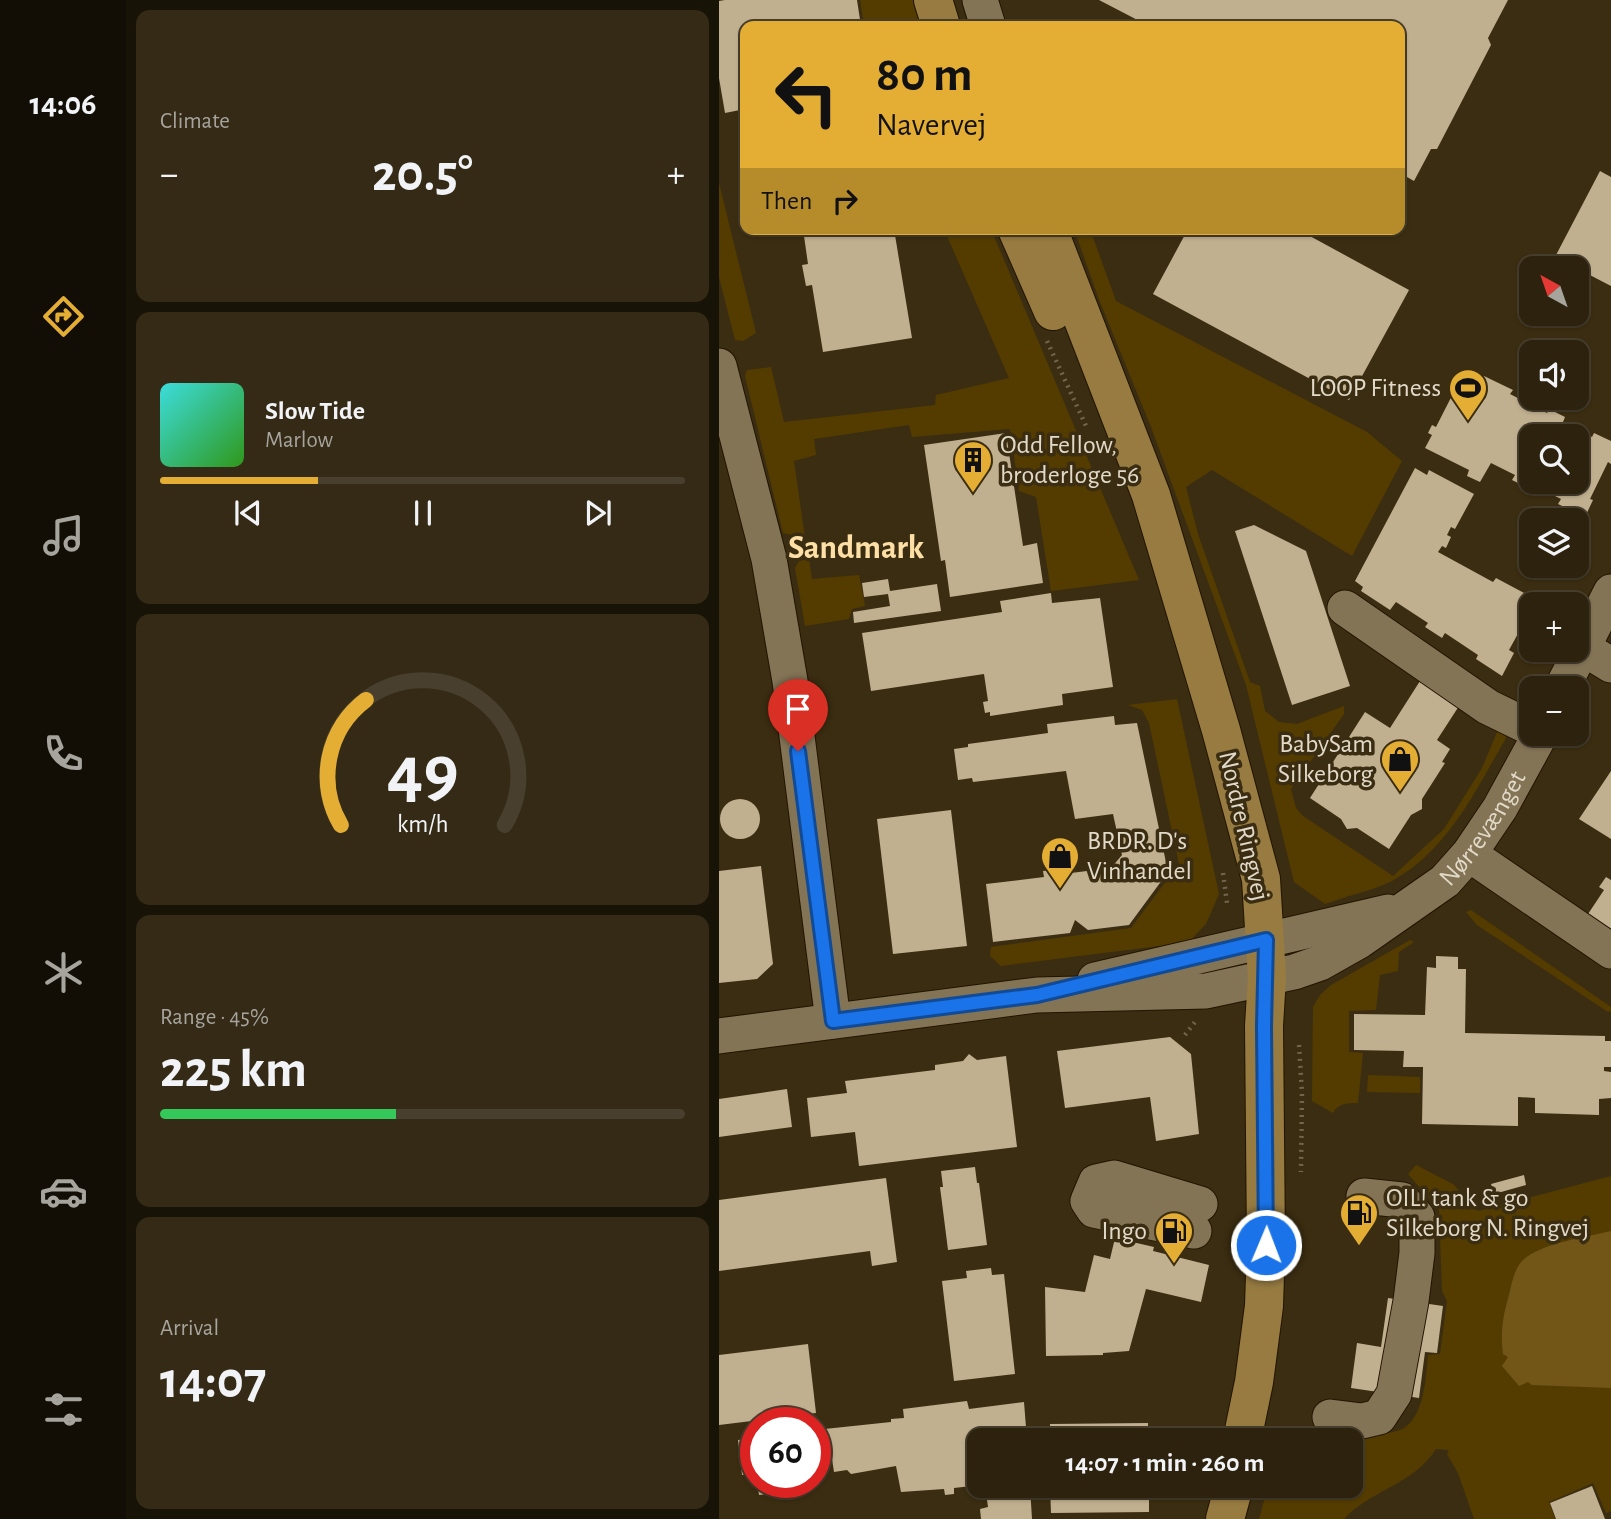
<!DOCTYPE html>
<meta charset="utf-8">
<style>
:root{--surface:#2c220d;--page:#342a16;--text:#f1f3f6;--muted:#a6a49d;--line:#483f2e;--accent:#e4ae35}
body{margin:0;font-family:"Alegreya Sans",sans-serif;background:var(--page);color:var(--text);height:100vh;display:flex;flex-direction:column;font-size:26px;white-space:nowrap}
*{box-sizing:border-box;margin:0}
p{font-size:23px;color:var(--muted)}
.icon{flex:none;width:38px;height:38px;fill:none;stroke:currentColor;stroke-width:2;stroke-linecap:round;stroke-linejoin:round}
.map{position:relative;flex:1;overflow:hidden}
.details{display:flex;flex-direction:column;gap:10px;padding:10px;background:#181307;width:593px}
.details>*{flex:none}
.banner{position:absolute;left:21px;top:21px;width:665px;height:214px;border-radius:14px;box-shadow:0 2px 5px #0004,0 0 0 2px var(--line);background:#e4ae35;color:#111;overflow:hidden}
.needle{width:46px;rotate:320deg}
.buttons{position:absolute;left:800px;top:256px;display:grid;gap:14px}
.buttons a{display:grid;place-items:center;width:70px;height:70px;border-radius:14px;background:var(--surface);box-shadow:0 2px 5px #0004,0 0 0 2px var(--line);font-size:35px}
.speed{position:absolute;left:21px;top:1407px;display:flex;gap:14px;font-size:35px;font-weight:700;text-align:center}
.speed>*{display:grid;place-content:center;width:91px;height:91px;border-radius:50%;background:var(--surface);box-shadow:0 2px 5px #0004,0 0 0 2px var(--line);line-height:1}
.speed .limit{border:10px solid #d22;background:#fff;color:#111}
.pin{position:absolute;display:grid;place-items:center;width:60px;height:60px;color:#fff;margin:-72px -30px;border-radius:50% 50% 50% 0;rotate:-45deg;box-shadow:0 0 7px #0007}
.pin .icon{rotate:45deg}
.me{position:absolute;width:77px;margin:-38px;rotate:1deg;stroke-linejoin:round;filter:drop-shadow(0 0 5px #0008)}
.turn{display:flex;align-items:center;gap:24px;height:147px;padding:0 21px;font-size:32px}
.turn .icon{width:91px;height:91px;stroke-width:2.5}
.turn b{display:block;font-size:49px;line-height:60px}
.then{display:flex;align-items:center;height:66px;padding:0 21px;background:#0003;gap:14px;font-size:26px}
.big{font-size:52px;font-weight:600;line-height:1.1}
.details .widget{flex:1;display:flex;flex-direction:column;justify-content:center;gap:10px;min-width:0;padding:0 24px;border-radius:14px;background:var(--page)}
.details .dial{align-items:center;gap:0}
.dial svg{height:182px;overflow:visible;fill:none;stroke:var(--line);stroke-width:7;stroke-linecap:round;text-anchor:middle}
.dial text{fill:var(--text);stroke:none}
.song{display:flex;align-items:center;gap:21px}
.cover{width:84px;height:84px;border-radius:10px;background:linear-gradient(135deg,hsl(180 70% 55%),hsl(110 70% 35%))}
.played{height:7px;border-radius:4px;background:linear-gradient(90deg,var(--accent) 30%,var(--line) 30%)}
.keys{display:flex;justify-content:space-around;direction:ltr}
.heat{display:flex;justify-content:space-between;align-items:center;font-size:38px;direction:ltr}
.charge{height:10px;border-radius:5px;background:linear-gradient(90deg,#34c759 45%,var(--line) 0)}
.trip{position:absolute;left:248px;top:1428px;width:396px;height:70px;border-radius:14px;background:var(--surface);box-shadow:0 2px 5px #0004,0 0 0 2px var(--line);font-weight:600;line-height:70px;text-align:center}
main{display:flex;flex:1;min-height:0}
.menu{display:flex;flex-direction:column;width:126px;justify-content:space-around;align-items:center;background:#120e05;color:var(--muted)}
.menu .icon{width:49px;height:49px}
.menu .on{color:var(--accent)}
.menu b{font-size:32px;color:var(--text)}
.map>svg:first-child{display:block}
.green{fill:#543c00}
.water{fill:#725618}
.building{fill:#c1b090;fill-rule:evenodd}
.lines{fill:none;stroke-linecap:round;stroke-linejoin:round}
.minor-casing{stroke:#221500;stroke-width:37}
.major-casing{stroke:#221500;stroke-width:40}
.path{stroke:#71654d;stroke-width:4.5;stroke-dasharray:2 5;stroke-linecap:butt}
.minor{stroke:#847456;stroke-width:35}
.major{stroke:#977b41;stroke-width:38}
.route-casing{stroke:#114b97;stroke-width:18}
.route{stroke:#1a73e8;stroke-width:12}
.labels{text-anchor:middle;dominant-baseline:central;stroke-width:7;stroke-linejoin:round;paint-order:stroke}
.poi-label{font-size:26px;fill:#e2dac9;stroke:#3b2d11;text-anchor:end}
.street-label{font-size:26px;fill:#e2dac9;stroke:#3b2d11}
.district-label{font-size:33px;font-weight:bold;fill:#fee0a7;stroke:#3b2d11}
</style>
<main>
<nav class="menu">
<b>14:06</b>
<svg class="icon on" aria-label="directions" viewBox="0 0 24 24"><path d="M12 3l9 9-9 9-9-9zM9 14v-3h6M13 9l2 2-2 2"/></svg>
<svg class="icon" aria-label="music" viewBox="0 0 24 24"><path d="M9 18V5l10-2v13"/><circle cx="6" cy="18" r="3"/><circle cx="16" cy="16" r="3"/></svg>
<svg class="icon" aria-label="phone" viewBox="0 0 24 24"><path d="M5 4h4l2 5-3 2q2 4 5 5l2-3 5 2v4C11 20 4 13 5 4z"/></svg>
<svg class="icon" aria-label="climate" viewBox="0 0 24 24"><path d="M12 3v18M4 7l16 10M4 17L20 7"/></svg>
<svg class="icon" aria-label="car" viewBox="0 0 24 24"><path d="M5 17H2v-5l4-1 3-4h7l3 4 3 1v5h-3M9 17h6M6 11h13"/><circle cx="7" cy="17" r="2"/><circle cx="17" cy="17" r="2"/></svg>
<svg class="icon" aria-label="filters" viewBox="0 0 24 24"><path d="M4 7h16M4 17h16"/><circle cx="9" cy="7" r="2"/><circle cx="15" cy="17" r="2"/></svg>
</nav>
<section class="details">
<div class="widget"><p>Climate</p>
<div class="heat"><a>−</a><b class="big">20.5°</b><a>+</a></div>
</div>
<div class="widget">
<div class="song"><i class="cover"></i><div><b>Slow Tide</b><p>Marlow</p></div></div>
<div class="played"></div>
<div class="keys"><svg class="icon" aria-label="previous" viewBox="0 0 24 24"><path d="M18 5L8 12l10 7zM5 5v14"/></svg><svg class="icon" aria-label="pause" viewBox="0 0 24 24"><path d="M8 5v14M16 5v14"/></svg><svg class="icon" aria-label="next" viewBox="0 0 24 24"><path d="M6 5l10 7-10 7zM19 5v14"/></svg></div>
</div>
<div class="widget dial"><svg viewBox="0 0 100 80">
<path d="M14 69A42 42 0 1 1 86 69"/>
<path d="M14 69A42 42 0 0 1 25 14" stroke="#e4ae35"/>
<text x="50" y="56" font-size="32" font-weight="700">49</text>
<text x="50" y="72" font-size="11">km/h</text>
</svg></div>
<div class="widget"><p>Range · 45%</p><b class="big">225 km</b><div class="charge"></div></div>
<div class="widget"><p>Arrival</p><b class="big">14:07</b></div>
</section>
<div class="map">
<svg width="892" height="1519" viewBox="0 0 892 1519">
<rect width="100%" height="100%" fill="#3b2d11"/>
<!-- green -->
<path class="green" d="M141,0H194L201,26H145Z
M0,183L37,333L24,341L16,340L0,277Z
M225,229H272L420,580L332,591L317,497L300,491L291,429L193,437L190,425L95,439L97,455L75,461L86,538L64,533L26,376L28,370L52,367L65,422L216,405L217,395L290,378Z
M355,229H371L397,301L648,432L683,461L633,556L493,470L467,487L479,534L531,682L541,686L546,711L560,722L578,724L625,706V714L572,789L577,808L584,816L674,876L725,829L763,768L779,730L785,732L787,738C757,790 729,850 673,881C653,891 627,896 606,904L575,882L527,685L432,427L381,302Z
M90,559L93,579L140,575L146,606L133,609L130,619L86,626L76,568L80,561Z
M458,699L500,894L487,924L476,935L472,942L282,966L271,956L272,947L412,928L460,864L430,723L423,710L409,705Z
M752,910L892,1007V1011L889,1012L758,925L747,912Z
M691,940L695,942L680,952L679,971L661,975L657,1010L630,1011V1052L644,1053L639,1103C629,1103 619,1103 614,1113L593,1101L594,1007L601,995L612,985Z
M649,1075L701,1077V1093L648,1092Z
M697,1165L734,1184L759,1211L892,1176V1511L887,1513L874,1483L830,1502L836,1519H755L739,1473L728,1454L730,1450L717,1449C695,1484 652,1490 625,1519H540L549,1486H632V1441C648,1436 665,1435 681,1430C705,1421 707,1377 709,1355L721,1354L728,1301L723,1291L720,1210L689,1174Z"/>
<!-- water -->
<path class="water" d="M892,1231V1388L813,1385L809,1382L800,1386L783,1366L789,1357L784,1354C781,1334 784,1315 790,1295C793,1283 795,1269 804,1260C822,1243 868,1237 892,1231Z"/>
<!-- building -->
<path class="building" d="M6,0H138L142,26H26V109L6,113L0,78V1Z
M380,0H789L769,38L772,45L718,149H712L695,181L681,173V26H430Z
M881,171L892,177V286L836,257Z
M84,229H175L193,338L104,352L93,285L87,286L83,265L89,264Z
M469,229H578L690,290L630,400L434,294Z
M745,372L763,381L765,376L794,390L791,394L828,413L830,409L846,417L844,422L873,437L875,433L892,441V464L889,462L871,499L874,500L866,517L839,504L842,499L824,490L821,494L793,480L796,475L772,463L761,482L748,476L750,470L706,448L713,435L709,433L713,425L717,427ZM812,436H858V481H812Z
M287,433L304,546L318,543L324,583L231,597L226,560L222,561L205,445Z
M696,468L708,475L710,470L755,494L736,529L732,527L728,535L732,537L727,548L723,546L719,552L774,582L777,578L820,601L819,604H812V616L804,631L801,630L790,650L795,653L783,676L757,659L759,655L726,633L723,638L706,627L709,623L677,602L671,610L642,591L644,587L636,581Z
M535,525L587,551L631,686L573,705L516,531Z
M169,579L171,591L218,584L222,611L135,623L134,612L171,606L169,594L145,597L143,583Z
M332,593L333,603L381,598L394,687L343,694L344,705L271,716V712L266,713L264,702L269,701L265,674L152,691L143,633L283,612L281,601Z
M701,681L740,706L718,740L731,749L723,762L726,763L703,799V809L692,815L670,849L638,828L628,829L622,819L591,798L646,712L671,728Z
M395,716L396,725L418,723L449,872L410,925L369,930L356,920L351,933L274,942L267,884L325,877L324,871L335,870L336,875L392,868L403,855L394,814L356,819L347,771L254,782L253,778L239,780L235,749L249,747V744L329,733L328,724Z
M892,771V839L860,819Z
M1 819a20 20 0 1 1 40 0a20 20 0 1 1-40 0Z
M232,810L248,946L174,954L158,819Z
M42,866L54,964L38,979L0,983V871Z
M887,877L892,880V932L867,917L885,890L880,887Z
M717,956L739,957V969H747L746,1033L886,1036V1041H892V1067H885V1071L892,1072V1098L880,1099V1115L816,1113V1098L799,1097V1126L703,1124L704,1067H684L685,1051L635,1050V1014L706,1015L708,967L717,968Z
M451,1037L472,1054L480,1134L437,1141L431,1097L346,1108L338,1051Z
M250,1054L258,1060L287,1056L298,1147L140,1166L136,1132L92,1137L88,1098L128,1093L126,1081L216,1070V1065L244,1061Z
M68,1089L73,1127L0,1137V1099Z
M256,1167L258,1183H260L268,1245L229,1250L221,1187H224L222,1171Z
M805,1175L807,1185L775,1194L772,1184Z
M167,1178L178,1262L153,1266L151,1251L0,1271V1200Z
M396,1238L435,1247L434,1251L490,1265L482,1302L427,1289L410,1351L384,1353V1355L327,1356L326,1287L366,1292L375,1255L391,1259Z
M272,1268L273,1275L285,1274L296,1374L235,1381L223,1281L248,1278L247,1271Z
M669,1298L724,1306L718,1353L706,1352L700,1398L632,1388L638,1343L662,1347Z
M89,1344L97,1413L0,1425V1355Z
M248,1401L250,1409L305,1402L308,1440H261V1485L235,1488V1494L226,1495L225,1489L182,1492L177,1466L132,1474L128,1470L115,1472L113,1459H111V1463L96,1465V1430L172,1422V1419L185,1418L184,1409Z
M429,1423V1440H331V1424Z
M37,1438V1473L23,1475L19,1440Z
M38,1482H75L76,1491L40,1495Z
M266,1486H311L313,1519H262L261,1509L269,1507Z
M331,1486H430V1512L332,1513Z
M873,1486L886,1519H837L831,1503Z"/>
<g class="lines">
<defs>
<g id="minor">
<path d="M261,0L269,26"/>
<path d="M0,366L50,559L71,681L114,1021"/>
<path d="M626,608L769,707L812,728"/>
<path d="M864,648L892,665"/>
<path d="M843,688L892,592"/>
<path d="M750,854L892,951"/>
<path d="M376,980L669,912"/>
<path id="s1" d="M0,1036L318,995L487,991L575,972L601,963L640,941L726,881L750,854L781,808L822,733"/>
<path d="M475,1231L375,1210L369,1201L377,1182L395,1178L481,1204"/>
<path d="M611,1417L643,1421L660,1417L675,1394L692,1301L698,1253V1217L683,1200L645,1196"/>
</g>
<path id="major" d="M214,0L222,26
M298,229L334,311
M329,229L432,495L502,730L542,879L548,977L545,1026L547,1245L545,1306L535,1382L523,1440
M506,1519L515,1486"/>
</defs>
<!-- minor casing -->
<use href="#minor" class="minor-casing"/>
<!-- major casing -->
<use href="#major" class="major-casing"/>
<!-- path -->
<path class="path" d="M328,341L368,428
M504,873L508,903
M466,1035L476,1022
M580,1045L583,1093L582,1172"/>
<!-- minor -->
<use href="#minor" class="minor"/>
<!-- major -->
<use href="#major" class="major"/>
</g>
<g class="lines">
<defs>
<path id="route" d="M79,751L114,1021L318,995L547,940L545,1026L547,1245"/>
</defs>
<!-- route casing -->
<use href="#route" class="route-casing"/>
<!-- route -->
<use href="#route" class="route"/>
</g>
<!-- icons -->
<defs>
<symbol id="stadium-pin" viewBox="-11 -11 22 30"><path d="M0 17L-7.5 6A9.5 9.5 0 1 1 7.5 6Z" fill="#e4ae35" stroke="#3b2d11"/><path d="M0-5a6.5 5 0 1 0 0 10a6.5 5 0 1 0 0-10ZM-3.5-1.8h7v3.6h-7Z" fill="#111"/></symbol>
<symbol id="building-pin" viewBox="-11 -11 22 30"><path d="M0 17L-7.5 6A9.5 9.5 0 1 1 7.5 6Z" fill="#e4ae35" stroke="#3b2d11"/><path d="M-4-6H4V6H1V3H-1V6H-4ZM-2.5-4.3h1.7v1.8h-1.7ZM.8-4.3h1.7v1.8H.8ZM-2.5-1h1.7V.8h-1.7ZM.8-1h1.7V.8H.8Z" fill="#111"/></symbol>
<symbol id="shop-pin" viewBox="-11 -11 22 30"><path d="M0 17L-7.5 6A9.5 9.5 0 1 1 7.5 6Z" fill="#e4ae35" stroke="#3b2d11"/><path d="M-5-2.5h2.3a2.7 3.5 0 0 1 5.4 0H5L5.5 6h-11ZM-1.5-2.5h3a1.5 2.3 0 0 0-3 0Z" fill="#111"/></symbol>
<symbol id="fuel-pin" viewBox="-11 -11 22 30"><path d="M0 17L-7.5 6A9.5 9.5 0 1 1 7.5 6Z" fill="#e4ae35" stroke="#3b2d11"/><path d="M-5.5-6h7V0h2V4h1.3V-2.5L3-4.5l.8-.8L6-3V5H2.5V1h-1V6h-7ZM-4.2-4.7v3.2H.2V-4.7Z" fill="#111"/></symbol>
</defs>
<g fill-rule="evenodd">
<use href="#stadium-pin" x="727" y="366" width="44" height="60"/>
<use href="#building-pin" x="232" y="438" width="44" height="60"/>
<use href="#shop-pin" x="659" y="737" width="44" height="60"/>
<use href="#shop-pin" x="319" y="834" width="44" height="60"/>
<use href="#fuel-pin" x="618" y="1191" width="44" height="60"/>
<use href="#fuel-pin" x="433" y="1209" width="44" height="60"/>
</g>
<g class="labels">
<!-- poi labels -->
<g class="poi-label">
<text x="722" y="388">LOOP Fitness</text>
<text x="281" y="445" text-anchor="start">Odd Fellow,<tspan x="281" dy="30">broderloge 56</tspan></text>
<text x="654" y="744">BabySam<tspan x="654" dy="30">Silkeborg</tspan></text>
<text x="368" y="841" text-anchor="start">BRDR. D's<tspan x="368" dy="30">Vinhandel</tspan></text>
<text x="667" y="1198" text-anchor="start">OIL! tank &amp; go<tspan x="667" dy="30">Silkeborg N. Ringvej</tspan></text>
<text x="428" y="1231">Ingo</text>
</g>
<!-- street labels -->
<g class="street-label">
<text stroke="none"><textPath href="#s1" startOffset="822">Nørrevænget</textPath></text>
<text transform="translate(525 826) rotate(77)">Nordre Ringvej</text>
</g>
<!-- district labels -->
<g class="district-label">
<text x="137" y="548">Sandmark</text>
</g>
</g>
</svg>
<div class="buttons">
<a><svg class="needle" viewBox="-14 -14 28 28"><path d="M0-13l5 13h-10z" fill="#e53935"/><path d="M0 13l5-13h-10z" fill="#a6a49d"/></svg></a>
<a><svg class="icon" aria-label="sound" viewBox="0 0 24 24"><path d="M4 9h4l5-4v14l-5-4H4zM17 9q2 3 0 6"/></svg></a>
<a><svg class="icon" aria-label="search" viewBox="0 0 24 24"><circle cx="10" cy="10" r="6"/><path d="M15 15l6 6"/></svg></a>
<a><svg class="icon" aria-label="layers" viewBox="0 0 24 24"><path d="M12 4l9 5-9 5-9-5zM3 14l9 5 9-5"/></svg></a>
<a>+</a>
<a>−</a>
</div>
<div class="speed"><div class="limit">60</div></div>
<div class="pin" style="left:79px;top:751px;background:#d93025"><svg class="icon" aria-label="arrive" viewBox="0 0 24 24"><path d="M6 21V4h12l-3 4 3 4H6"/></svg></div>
<svg class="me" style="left:547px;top:1245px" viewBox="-20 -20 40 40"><circle r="17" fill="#1a73e8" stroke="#fff" stroke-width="3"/><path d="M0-11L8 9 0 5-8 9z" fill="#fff"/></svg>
<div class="trip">14:07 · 1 min · 260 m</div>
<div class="banner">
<div class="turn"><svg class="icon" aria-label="left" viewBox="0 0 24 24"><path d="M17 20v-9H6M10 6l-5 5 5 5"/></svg><div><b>80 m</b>Navervej</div></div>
<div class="then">Then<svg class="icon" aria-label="right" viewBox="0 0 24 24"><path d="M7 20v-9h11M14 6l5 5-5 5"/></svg></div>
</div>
</div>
</main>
